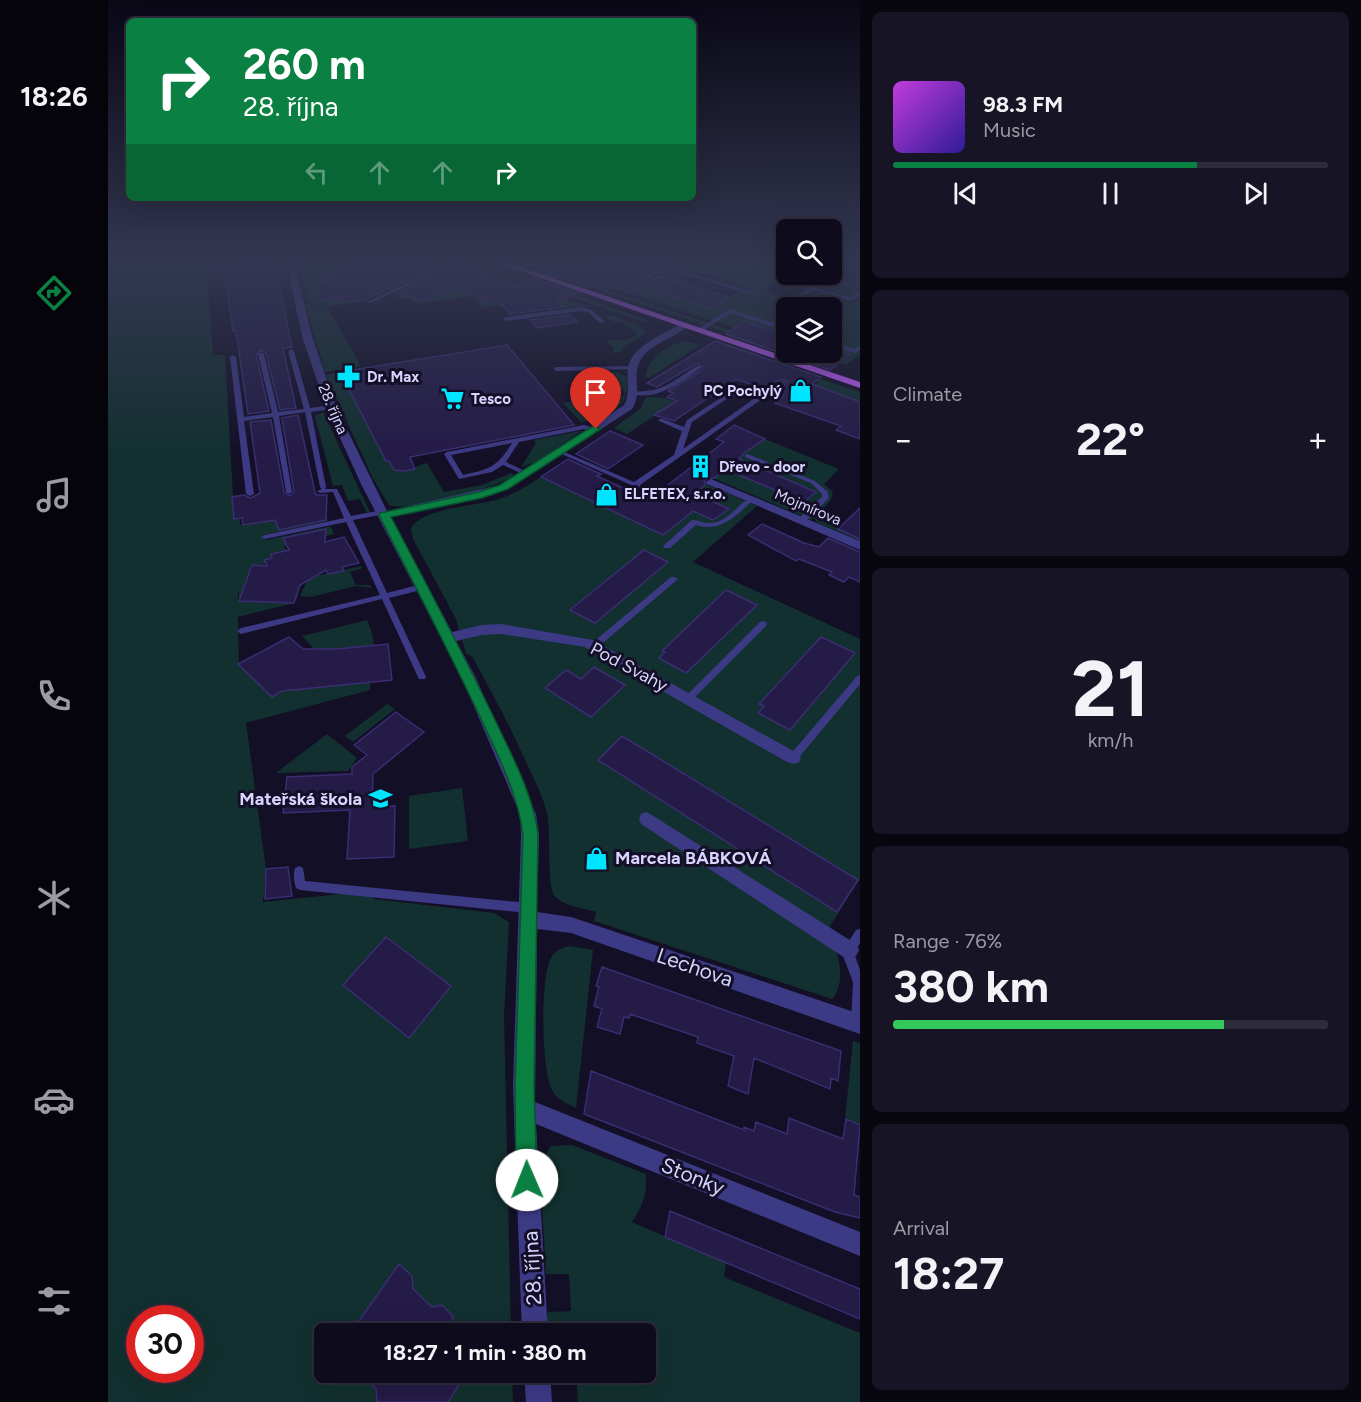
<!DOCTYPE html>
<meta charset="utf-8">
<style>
:root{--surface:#0e0b1c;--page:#171425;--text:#f1f3f6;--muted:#9b9ba3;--line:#2e2b3b;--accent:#0b8043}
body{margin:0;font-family:Figtree,sans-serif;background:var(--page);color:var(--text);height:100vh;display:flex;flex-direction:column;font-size:22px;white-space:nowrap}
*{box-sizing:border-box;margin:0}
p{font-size:20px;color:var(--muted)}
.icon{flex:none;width:33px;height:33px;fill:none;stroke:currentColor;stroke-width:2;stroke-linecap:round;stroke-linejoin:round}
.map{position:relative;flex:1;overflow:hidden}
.sheet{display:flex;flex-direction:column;gap:12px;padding:12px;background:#08060f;width:501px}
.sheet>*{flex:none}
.top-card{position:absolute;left:18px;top:18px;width:570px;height:183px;border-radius:9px;box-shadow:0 6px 24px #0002,0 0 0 2px var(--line);background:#0b8043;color:#fff;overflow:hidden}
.controls{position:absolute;left:668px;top:219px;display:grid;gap:12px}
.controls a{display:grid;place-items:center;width:66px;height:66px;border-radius:9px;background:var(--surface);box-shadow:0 6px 24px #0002,0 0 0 2px var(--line);font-size:30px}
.speed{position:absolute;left:18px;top:1305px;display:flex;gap:12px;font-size:30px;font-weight:700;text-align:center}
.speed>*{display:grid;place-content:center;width:78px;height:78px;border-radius:50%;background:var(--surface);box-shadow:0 6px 24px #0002,0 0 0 2px var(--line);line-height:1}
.speed .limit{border:9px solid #d22;background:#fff;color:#111}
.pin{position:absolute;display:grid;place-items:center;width:51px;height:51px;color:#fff;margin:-62px -26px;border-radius:50% 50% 50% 0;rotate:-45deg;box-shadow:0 0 6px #0007}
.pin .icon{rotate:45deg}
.me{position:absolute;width:66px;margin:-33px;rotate:359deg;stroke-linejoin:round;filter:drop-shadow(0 0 4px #0008)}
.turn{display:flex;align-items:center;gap:21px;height:126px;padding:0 18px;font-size:27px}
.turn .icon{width:78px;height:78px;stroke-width:2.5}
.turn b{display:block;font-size:42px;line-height:51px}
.lanes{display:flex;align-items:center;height:57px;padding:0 18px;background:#0003;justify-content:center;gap:30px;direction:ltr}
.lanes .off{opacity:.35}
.big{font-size:45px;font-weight:700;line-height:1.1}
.sheet .card{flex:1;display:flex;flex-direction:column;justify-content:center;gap:9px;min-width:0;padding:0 21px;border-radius:9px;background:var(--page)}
.sheet .dial{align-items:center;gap:0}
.dial b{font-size:78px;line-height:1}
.song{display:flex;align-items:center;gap:18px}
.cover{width:72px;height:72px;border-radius:9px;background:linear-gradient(135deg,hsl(290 70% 55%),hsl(250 70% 35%))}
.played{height:6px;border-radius:3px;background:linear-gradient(90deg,var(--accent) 70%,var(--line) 70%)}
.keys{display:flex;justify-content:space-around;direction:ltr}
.heat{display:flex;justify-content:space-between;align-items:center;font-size:33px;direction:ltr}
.charge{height:9px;border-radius:4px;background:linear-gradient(90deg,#34c759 76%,var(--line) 0)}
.trip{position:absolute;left:206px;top:1323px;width:342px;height:60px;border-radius:9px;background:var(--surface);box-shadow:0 6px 24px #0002,0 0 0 2px var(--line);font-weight:700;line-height:60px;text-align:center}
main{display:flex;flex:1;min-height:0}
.tab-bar{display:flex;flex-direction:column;width:108px;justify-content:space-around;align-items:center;background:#06040b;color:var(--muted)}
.tab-bar .icon{width:42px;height:42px}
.tab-bar .active{color:var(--accent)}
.tab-bar b{font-size:27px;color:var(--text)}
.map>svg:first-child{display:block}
.green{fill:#12302f;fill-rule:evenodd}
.building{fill:#241b47;stroke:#3b2d73;stroke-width:1.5}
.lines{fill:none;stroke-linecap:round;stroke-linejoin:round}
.service{fill:#3d3a85;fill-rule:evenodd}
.minor{fill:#3d3a85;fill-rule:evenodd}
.primary{fill:#c25bff;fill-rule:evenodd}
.route{fill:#0b8043;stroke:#07532c;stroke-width:1.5}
.labels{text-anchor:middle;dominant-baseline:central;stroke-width:6;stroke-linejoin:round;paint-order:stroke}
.far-poi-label{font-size:15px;font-weight:bold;fill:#d9d4ff;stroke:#130f26;text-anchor:start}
.far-street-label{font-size:15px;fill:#d9d4ff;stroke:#130f26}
.street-label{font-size:18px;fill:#d9d4ff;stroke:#130f26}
.poi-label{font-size:18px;font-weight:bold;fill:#d9d4ff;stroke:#130f26;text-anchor:end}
.near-street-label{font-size:21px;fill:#d9d4ff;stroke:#130f26}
</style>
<main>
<nav class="tab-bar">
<b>18:26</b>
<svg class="icon active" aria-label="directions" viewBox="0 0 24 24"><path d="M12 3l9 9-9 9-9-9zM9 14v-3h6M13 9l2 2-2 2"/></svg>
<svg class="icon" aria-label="music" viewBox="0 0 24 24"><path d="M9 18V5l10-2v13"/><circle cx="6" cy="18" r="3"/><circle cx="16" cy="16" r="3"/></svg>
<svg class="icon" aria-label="phone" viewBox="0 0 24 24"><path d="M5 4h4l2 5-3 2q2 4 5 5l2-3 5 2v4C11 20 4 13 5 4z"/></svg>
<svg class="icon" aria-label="climate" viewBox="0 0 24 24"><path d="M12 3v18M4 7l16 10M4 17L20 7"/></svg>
<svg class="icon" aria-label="car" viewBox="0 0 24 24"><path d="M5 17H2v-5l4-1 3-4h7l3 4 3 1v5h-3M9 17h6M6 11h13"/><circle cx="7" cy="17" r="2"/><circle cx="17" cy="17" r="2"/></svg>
<svg class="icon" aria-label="filters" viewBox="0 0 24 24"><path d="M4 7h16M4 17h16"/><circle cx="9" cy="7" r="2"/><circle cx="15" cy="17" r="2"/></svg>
</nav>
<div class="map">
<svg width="752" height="1402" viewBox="0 0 752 1402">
<rect width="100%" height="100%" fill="#130f26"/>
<!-- green -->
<path class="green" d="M0,262H98L105,355H117L125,496L133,525L218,513L220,521L156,535L158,540L223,526L226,534L176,546L178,551L156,560L158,564L144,566L131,601L130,586V601L186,603L130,617L131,665L164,697L174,691L262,682V690L138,723L158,869L155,902L263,891L266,899L386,913L401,922L396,1015L403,1333L216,1334V1372L404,1373L405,1402H0ZM32,1318H82V1370H32Z
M189,262H345L241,302L242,304L218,307L200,302Z
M362,262H373L539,320L536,322Z
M407,262H416L678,349V352Z
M572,262H678V275L657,290L695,301L708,292L746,303L752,299V355L738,365L700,353L723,352V308H678V345L523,294L561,275L554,272L560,269L568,271L563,275L578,280L555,292L603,308L639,287L574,267H566Z
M733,262L752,264V291L743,297L717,289L727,281L724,280L730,275L723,273V269Z
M378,272L403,281L362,300L360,297L307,304L303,299L286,298L294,294L314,302Z
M406,282L478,306V307L449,308L443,311L414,301L397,310L392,305L373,307L367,300Z
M197,303L220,308L253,366L217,372Z
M500,316H505L531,326L533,330L539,332L518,346L513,352L503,353L507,349L499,341L521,339L530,334L514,322H507L499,318Z
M578,341L592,345L541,378L537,377C540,359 560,344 578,341Z
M491,371L510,372L518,377C522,398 514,406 497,417L493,416L486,420L473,422L455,403L463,402L467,406L509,398L518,394L498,375H487Z
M232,372L278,461L283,462L286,470C299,474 307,466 319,463L336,492L374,485L403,473L407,476C386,487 302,513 281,505L265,479L218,375Z
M697,374L752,392V414L696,394L711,382L694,376Z
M538,397L558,398L567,402L519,434L506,428L533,408Z
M215,412L262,512L259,513L252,499L240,501L234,485L225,486L207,416Z
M473,431L428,462L413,467L428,443L426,440Z
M645,434L731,469L716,484L725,492L723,500L707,518L752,537V541L708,522L706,518L703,520L605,478Z
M433,477L542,529L598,484L649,506L585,562L752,639V879L722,926C727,947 741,981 724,999L486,921L488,912C474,908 455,906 446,895C439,886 443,831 439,813C435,796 426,779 418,762C402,726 383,691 364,656L358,654L348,619L305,539L303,528C315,508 368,506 391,499C406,494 419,486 433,477Z
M254,566L253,569L242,572L248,585H262L263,588L248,586L203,597L192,596L199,581L207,576Z
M259,620L264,633L266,645L215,650L205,648L194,636Z
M279,704L287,709L245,742L237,736Z
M219,734L249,758L240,771L168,773Z
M354,788L360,841L301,849V796Z
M462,946L485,950L468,1108C460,1104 449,1099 445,1092C433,1074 432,976 443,958C448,950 453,948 462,946Z
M745,1041L752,1043V1125L737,1119Z
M464,1145L538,1174C539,1195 535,1205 524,1222L618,1263L616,1277L752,1333V1402H470L468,1373L537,1372V1334L464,1333L463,1324L442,1323L438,1320L440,1312L463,1311L461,1274H438L432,1169L434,1160L443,1146Z"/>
<!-- building -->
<path class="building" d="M137,262H166L184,347L175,348L188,408L172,410L158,353L152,350L148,355L161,411L140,414L128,331H125L116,268L128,267V264Z
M256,262H329L335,264L258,299L241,302L232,298L211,300L209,284Z
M479,262H550L534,270L541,272L533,277L532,280L539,282L553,276L620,297L602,308L536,286L522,293L489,283L480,287L437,273L456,264L478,271Z
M750,262H752V287L724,279Z
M345,267L405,288L426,278L469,293L450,302L455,307L401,314L397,306L342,288L314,301L290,293Z
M462,315L469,322L429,328L422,320Z
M637,321L678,335V352L742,354L722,370L618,334Z
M607,341L713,377L704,384L752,402V439L728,430L733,426L667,403L676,396L667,393L680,382L673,379L657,389L628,379L566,421L546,415L569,401L559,397L565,393L560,391L594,370L595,366L590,363L549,387L539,383Z
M399,345L466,425L302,457L307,469L298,471L286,470L281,461H278L232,372Z
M190,415L207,492L208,495H219L218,520L171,530L167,520L135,525L134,518L126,519L124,497L136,495L143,498L152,493L142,422L163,420L176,492L182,496L186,492L174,418Z
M626,425L657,439L636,453L631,459L708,492L696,502L621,471L624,465L606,478L596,480L597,485L586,493L621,509L605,520L585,511L555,535L433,477L460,459L493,474L489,476L541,500L544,497L554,499L556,495L552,491L616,442L608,439Z
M502,431L535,445L500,469L468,454Z
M752,508V539L730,529Z
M654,524L696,543L711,547L720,538L752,552V582L741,577L736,582L721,575L724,572L691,559L688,561L640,535Z
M218,529L217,542L236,537L251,563L234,567L236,571L220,574L218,570L192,585L186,603L131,601L144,565L159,566L156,560L164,558L163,554L181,550L175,538Z
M536,550L560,562L487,623L462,610Z
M618,590L649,605L578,673L551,658L557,652L554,651Z
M181,637L195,649H229L280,644L284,680L174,691L164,697L130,664Z
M713,637L747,653L682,730L650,713L656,706L651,704Z
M486,667L517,685L483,717L437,688L458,670L473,679Z
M288,712L316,732L265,774L264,807L287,806L286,857L239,859L242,810L175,813L179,777L244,774V767L259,755L246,745Z
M514,736L750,880L729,912L490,760Z
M180,867L184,896L157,899L158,869Z
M278,937L343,986L301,1038L235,985Z
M494,967L733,1051L730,1081L723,1078L722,1089L646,1058L640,1094L620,1086L626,1056L589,1043L590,1037L522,1014L521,1018L516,1017L512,1034L489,1027L494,1009L486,1006L491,987L488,986Z
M483,1071L636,1130V1127L646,1131L648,1122L679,1134L681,1118L735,1139L738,1119L752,1125L746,1195L752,1197V1218L727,1212L476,1114Z
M562,1211L752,1289V1319L557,1237Z
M291,1264L304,1276L305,1289L324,1307L334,1305L344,1315L348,1334H242Z
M252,1372H359L340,1402H269L268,1389Z"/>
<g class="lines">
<!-- service -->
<path class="service" d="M345,262H351L263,303L258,302Z
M723,262H729L723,265Z
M559,266L642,291L643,292L638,293L557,268V266Z
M548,271L552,272L538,280L534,279Z
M723,273L727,274L708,288L742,297L752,292V296L743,301L705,290L689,300H685V298L723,274Z
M473,307L484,310L497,322L492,323L480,312L473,311L398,321L395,319L398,317Z
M622,309L678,327V331L623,313L592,332L587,331Z
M723,342L746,349L752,346V350L747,353L723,346Z
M183,349L186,351L202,408L223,405L226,407L223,409L203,412L218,487L217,489H229L243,516L274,510L278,512L277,514L245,520L279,593L314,584L318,587L317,589L281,598L318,677L317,679H311L310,677L274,599L133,634L129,631L133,628L272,595L238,522L157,539L153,537L157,535L236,518L225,492L212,493L209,491L214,489L212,487L197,412L171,416L184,492L181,494L178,492L165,417L136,421L146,494L142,496L138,494L122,357L125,355L128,357L136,417L164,413L150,354L153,352L156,354L170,412L196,409L180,351Z
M591,365L593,366V368C575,381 546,403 523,393C531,390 543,392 552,388C566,383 578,372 591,365Z
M527,366V368L525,369L448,371L445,369L448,367Z
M673,381L678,382L532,485L554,495V497H550L449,452L452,450L454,451L526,482L566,455L574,431L551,421V419H555L576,427L579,420L620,393L652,395ZM623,396L647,398L575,449L584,422Z
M476,425L491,429L488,431L476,429L411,442L398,462L421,473L422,474L419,476L395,465L384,472L351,479L336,454L339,452ZM404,443C389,467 382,469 355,475L343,455Z
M639,454L707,481L720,492L721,498L696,523H690V519L714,497V494L703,483L637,457V455Z
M643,497L647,499L645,500C629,515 613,533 588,525L562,548H556L555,546L584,520C591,520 597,524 603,523C620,522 630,504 643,497Z
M563,577H566L570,579L489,648H483L482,646L483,644Z
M655,621L658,622L659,624L658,626L583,701H577L576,699L577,697L652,622Z
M752,675V684L688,761H682L680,758L682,755L749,676Z
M191,866L195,868L197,881L420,903L424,905L425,908L424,911L420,913L192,890L188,888C186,883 185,873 187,868Z
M752,929V943L747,951V956L752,970V1028L749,1029L745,1027L743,1023L745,982L735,956V950L748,930Z"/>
<!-- minor -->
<path class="minor" d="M178,262H186L204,336L228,407L279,511L392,485L516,405C523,393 518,381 520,368C523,346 556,334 573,324L580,326C566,339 539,344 531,363C524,378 535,392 524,409L400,489L374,498L282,517L344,632L374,625L393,624L485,640L691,754L693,758L691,762L685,764L679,762L477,647L393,634L374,635L348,641L367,676L428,814L431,834L429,912L463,917L752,1014V1034L463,933L429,929L427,1102L752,1232V1256L428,1124L440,1334H414L405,1087L413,834L412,814L353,676L253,484L218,407L194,336Z
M563,262H573L553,274L546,272Z
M603,479L752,541V550L599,484L597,482Z
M539,812L748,944L751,950L748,956L741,959L734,956L533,824L531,819L533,814Z
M416,1372H442L444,1402H418Z"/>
<!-- primary -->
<path class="primary" d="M386,262H398L752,382V388Z"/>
</g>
<!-- sky -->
<linearGradient id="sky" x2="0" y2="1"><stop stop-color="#0a0815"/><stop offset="0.57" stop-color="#333752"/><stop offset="1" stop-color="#333752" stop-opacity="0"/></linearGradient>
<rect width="752" height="458" fill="url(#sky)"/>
<!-- route -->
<path class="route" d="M485,426L493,429L400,489L374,498L283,517C319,585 355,653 388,722C405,758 425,795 430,834L426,1087L429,1180L426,1188L419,1191L411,1188L408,1180L407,1087L415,834C410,795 391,758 375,723C342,653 306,584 271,515L272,513L371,492L392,485Z"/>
<!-- icons -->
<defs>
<symbol id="pharmacy-bare" viewBox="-9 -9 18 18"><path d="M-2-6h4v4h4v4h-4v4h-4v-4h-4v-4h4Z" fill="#00e5ff" stroke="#130f26" stroke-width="2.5" paint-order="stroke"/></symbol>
<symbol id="shop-bare" viewBox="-9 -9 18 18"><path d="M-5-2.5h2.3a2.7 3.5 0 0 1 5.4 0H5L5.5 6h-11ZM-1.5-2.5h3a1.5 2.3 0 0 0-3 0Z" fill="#00e5ff" stroke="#130f26" stroke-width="2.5" paint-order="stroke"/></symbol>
<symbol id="supermarket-bare" viewBox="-9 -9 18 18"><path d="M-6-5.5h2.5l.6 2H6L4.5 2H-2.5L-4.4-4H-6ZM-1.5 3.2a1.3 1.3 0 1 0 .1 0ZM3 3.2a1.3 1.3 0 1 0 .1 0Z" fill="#00e5ff" stroke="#130f26" stroke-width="2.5" paint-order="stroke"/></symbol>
<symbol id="building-bare" viewBox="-9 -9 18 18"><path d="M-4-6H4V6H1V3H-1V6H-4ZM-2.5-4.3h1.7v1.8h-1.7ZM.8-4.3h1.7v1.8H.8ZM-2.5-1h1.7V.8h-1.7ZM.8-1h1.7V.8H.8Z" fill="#00e5ff" stroke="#130f26" stroke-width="2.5" paint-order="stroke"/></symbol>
<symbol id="school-bare" viewBox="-9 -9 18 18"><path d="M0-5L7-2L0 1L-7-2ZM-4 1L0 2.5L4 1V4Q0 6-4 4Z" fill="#00e5ff" stroke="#130f26" stroke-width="2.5" paint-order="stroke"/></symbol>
</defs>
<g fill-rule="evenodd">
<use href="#pharmacy-bare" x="224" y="360" width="33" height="33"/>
<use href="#shop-bare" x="676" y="374" width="33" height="33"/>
<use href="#supermarket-bare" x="328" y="382" width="33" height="33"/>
<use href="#building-bare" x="576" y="450" width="33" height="33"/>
<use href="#shop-bare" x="482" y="478" width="33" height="33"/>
<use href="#school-bare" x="256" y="782" width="33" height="33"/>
<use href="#shop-bare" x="472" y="842" width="33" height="33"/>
</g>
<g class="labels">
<!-- far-poi labels -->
<g class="far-poi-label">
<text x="259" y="377">Dr. Max</text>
<text x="674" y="391" text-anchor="end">PC Pochylý</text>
<text x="363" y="399">Tesco</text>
<text x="611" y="467">Dřevo - door</text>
<text x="516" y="494">ELFETEX, s.r.o.</text>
</g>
<!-- far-street labels -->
<g class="far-street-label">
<text transform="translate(225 409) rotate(67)">28. října</text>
<text transform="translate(700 507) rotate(23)">Mojmírova</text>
</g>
<!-- street labels -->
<g class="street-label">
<text transform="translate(521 667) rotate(28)">Pod Svahy</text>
</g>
<!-- poi labels -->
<g class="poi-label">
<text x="254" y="799">Mateřská škola</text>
<text x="507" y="858" text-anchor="start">Marcela BÁBKOVÁ</text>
</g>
<!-- near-street labels -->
<g class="near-street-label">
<text transform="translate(587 967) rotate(19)">Lechova</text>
<text transform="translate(585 1176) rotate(22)">Stonky</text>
<text transform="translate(424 1268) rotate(-93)">28. října</text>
</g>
</g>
</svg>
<div class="controls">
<a><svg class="icon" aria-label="search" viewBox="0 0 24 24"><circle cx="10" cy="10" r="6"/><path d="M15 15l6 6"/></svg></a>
<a><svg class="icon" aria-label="layers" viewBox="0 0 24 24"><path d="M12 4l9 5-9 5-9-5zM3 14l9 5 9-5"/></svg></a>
</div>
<div class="speed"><div class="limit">30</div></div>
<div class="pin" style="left:488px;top:429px;background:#d93025"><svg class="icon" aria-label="arrive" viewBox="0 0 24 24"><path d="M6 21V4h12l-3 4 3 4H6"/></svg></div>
<svg class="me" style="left:419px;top:1180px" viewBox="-20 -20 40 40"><circle r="19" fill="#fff"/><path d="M0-13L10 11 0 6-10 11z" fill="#0b8043"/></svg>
<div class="trip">18:27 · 1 min · 380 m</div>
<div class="top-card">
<div class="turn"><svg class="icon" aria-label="right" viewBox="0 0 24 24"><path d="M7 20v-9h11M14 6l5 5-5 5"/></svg><div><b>260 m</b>28. října</div></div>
<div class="lanes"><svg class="icon off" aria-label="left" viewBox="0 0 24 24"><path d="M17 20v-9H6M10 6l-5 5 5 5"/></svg><svg class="icon off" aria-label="ahead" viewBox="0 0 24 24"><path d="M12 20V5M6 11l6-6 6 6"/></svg><svg class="icon off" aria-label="ahead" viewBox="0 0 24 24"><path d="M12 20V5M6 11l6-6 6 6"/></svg><svg class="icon" aria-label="right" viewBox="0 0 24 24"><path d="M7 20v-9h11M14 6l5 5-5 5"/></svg></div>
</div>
</div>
<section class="sheet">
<div class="card">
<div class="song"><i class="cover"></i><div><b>98.3 FM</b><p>Music</p></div></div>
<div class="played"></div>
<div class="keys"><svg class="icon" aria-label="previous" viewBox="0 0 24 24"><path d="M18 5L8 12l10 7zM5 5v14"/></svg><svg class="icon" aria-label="pause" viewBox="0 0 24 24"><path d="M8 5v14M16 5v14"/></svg><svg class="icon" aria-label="next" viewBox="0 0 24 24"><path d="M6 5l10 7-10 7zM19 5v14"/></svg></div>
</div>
<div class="card"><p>Climate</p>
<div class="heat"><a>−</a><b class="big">22°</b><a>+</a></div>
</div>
<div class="card dial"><b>21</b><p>km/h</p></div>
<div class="card"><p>Range · 76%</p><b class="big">380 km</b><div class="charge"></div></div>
<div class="card"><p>Arrival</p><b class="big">18:27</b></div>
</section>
</main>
